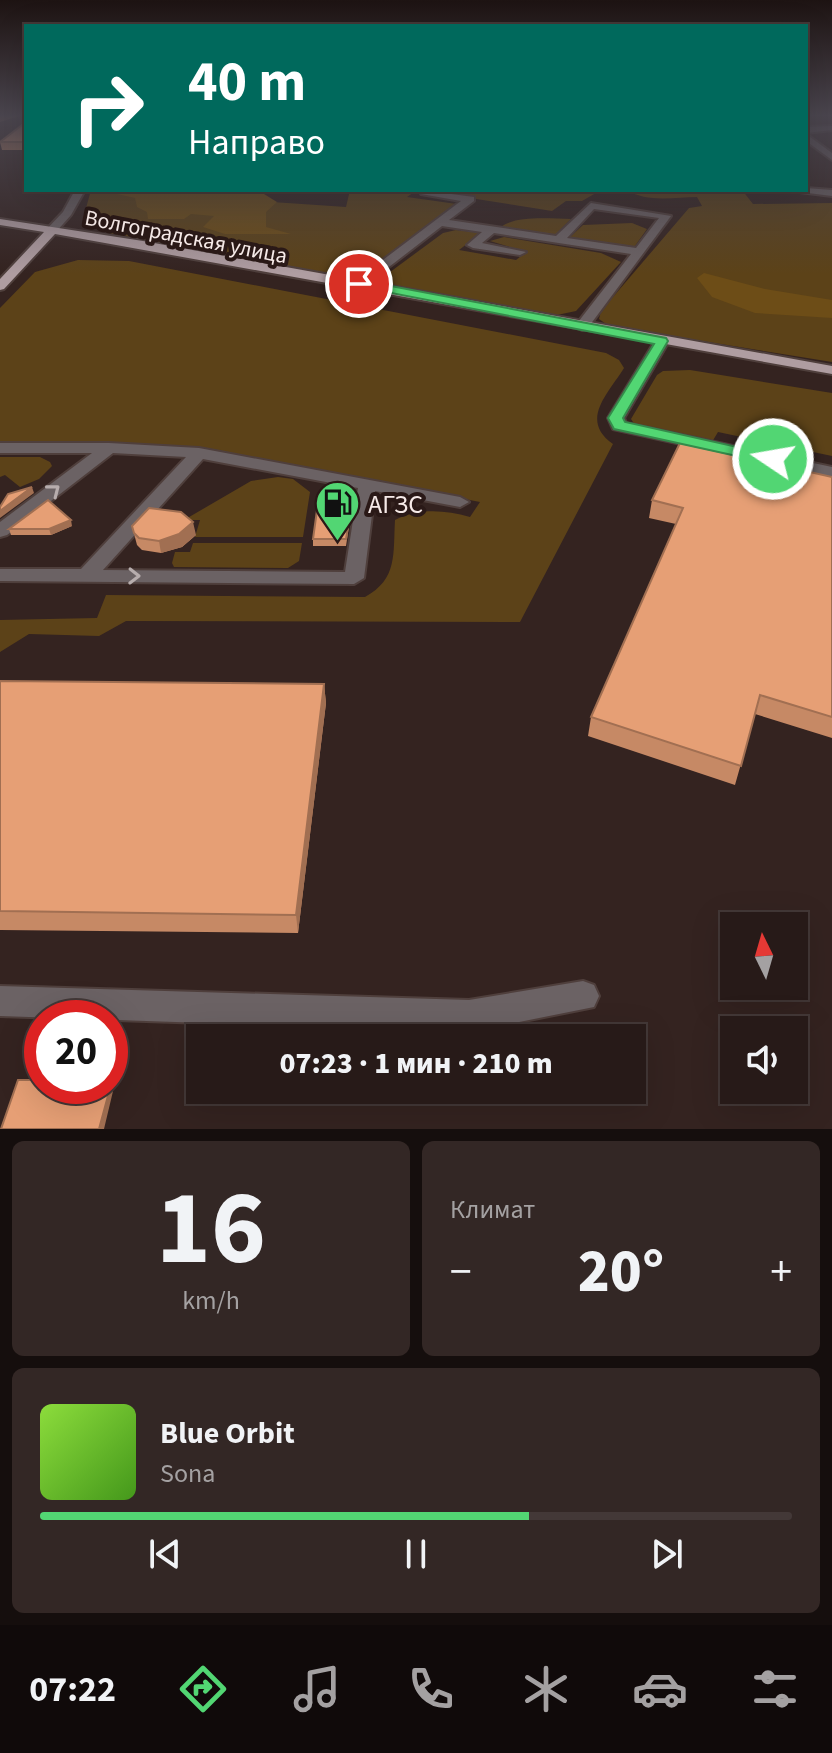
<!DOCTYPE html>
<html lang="ru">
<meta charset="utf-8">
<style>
:root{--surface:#271a18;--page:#332725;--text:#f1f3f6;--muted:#a4a1a2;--line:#433837;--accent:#52d673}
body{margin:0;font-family:"Source Sans 3",sans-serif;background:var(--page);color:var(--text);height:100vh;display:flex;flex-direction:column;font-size:30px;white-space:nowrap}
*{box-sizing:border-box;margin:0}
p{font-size:26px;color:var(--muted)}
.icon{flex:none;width:44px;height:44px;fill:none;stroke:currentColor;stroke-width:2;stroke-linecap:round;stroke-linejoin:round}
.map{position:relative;height:1129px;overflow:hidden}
.sheet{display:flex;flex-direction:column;gap:12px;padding:12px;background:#150e0d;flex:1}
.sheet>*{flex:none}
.top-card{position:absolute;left:24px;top:24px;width:784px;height:168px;border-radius:0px;box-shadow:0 8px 32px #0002,0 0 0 2px var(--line);background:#00695c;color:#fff;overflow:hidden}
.needle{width:52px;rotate:355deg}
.buttons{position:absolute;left:720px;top:912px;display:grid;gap:16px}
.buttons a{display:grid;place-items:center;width:88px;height:88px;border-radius:0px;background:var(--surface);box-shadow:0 8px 32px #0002,0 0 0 2px var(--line);font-size:40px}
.speed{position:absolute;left:24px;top:1000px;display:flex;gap:16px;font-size:40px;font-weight:700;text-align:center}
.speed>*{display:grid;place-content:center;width:104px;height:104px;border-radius:50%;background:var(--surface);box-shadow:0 8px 32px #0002,0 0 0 2px var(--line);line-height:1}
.speed .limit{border:12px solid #d22;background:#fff;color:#111}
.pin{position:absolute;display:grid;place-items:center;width:68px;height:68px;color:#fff;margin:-34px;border:4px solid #fff;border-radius:50%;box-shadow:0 2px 8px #0007}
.me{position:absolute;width:88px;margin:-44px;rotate:282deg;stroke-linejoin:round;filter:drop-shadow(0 0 6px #0008)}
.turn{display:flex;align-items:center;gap:28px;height:168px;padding:0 32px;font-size:36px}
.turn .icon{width:104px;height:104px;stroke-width:2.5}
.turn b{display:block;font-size:56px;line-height:68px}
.big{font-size:60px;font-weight:800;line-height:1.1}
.sheet .widget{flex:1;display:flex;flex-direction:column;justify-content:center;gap:12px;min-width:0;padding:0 28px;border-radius:12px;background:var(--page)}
.sheet .dial{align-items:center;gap:0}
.dial b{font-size:104px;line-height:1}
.song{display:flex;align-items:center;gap:24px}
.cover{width:96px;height:96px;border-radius:12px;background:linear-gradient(135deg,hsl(90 70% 55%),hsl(100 70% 35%))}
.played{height:8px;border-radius:4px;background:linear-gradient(90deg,var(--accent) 65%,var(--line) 65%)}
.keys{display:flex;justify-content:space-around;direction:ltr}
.heat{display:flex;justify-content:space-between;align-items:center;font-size:44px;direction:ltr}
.sheet .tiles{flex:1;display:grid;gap:12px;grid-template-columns:1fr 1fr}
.widget:last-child{grid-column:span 2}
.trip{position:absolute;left:186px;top:1024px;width:460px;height:80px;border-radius:0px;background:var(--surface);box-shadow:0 8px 32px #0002,0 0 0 2px var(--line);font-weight:800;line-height:80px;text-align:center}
.tab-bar{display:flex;height:128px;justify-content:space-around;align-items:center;background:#100a0a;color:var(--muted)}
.tab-bar .icon{width:56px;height:56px}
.tab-bar .current{color:var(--accent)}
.tab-bar b{font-size:36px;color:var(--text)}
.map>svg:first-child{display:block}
.green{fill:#5c4218}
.forest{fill:#6d4d17}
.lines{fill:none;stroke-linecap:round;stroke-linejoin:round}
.minor-casing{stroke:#4f3f3c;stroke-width:4}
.major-casing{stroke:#4f3f3c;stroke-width:4}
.minor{fill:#6b6264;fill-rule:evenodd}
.major{fill:#af9da1;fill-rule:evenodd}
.wall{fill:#c68965}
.shaded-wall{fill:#a16f52}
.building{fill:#e69f75;stroke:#a16f52;stroke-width:2}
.oneway{stroke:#b7adad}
.route{fill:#52d673;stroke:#358b4b;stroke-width:2}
.labels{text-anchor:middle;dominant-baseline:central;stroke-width:8;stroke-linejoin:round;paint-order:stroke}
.far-street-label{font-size:22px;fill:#f6eae8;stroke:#2a1917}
.poi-label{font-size:26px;fill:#f6eae8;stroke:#2a1917;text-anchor:start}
</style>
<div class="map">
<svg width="832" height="1129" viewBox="0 0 832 1129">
<rect width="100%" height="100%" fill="#342320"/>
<!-- green -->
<path class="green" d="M91,190L346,207L350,190H417L407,197L457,204L369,270L338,276L109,233L88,225L83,219Z
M448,190H601L582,201H566L552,211L457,196L445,192Z
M628,190H742L753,204L832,203V362L609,326L599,319L601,311L689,208L702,206L697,197C676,197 645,203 628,190Z
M571,219L555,235L544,236L501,227C517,215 550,219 571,219Z
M632,223L647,229L635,246L630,248L570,237L583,225Z
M456,230L481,233L459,250L516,260L526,252L490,241L504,237L601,253L621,262L576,311L557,315L392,285L386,275L443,233Z
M78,260L129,261L606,353L619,360L624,368C608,394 579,420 613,444L520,622L126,621L99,636L29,634L0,652V620L97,618L106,595L365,597C398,579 393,554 395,520C419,508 444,510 470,517L480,502L207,448L108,443L0,444V308L35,272Z
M690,370L832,393V456L718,432L712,442L637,428L631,419L657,375L663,371Z
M0,457H40L50,462L52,466L39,479L20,487L5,475L0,477Z
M278,477L293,479L310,492L303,537H195L200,520H184L251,481Z
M193,543H302L299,561L288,568L174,567L172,563L175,552H190Z"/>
<!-- forest -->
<path class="forest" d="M120,190H238L264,194L277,202L266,212V227L291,234H225L203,227L214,216L191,214L184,219H148L147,212L137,207L135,198L117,194Z
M704,273L765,289L832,300V318L755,313L712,297L697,278Z"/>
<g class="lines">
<defs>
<path id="minor" d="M832,126V130L806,133V127Z
M806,134L832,153V160L806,141Z
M806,188L832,190V196L784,190Z
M75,190H85L71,215L55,233H47L45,231L63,212Z
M421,190L474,197V201L449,220L556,236L591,203L671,216L587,329L582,330L575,326L631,254L494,233L482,243L526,252L520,255L473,248L467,245L482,232L442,226L363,287H355V281L461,201L421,194ZM594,209L659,218L636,248L567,238Z
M662,337L669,341L624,418L626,423L832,467V477L613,429L608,418L655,341Z
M0,443H109L199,448L460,497L469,502L460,507L375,491L364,578L354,584L0,581V569H81L186,457L113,453L7,535L0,537V522L92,453H0ZM203,459L358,488L345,572L103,570Z
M583,981L594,985L599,996L594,1007L469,1032L0,1016V986L469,1000Z"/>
<path id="major" d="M0,219L143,241L832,366V374L55,234L4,289L0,290V279L44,232L0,225Z"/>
</defs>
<!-- minor casing -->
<use href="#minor" class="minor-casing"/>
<!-- major casing -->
<use href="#major" class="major-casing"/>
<!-- minor -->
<use href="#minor" class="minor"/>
<!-- major -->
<use href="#major" class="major"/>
</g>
<!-- wall -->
<path class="wall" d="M26,122V150H2L0,142Z
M832,477V738L755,714L735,785L588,736L591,717L676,524L649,518L652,500Z
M347,513L350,520L346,546H313V539Z
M72,526L51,535H11L9,529Z
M132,526L196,535L182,547L161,553L142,550L137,545Z
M0,681L324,684L326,703L298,933L0,930Z"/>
<!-- shaded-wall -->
<path class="shaded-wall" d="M0,116H19L0,122Z
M32,487L34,493L0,518V511Z
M71,520L72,526L51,535L49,529Z
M193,522L196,535L182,547L161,553L159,541Z
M324,684L326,703L298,933L296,915Z
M112,1081L114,1087L104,1129H99Z"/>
<!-- building -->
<path class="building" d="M26,122V142H0Z
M680,443L832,477V717L760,695L741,766L591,717L683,508L652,500Z
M32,487L0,511V507L8,494Z
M48,500L71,520L49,529H9Z
M318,503H347L346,513L350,514L346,539H313Z
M149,508L181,512L193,522L179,534L159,541L139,538L134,533L132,526Z
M0,681L324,684L296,915L0,911Z
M18,1080H42V1086H110V1081H112L99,1129H1Z"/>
<!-- one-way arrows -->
<defs><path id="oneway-chevron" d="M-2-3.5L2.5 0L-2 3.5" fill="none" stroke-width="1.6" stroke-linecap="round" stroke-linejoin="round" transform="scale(2)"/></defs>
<g class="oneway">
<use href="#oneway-chevron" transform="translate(54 490) rotate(-38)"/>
<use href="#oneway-chevron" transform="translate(134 576) rotate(1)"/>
</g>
<!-- sky -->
<linearGradient id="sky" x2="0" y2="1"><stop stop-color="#1d1312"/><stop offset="0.42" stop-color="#4a454e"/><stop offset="1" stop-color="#4a454e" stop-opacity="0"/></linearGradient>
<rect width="832" height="274" fill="url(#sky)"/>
<!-- route -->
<path class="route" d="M359,280L666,338L668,341L623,418L625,422L773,455L781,459L773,464L614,429L608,418L654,344L355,286V281Z"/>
<!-- icons -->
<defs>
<symbol id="fuel-pin" viewBox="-11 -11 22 30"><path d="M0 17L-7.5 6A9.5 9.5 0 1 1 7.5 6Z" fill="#52d673" stroke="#2a1917"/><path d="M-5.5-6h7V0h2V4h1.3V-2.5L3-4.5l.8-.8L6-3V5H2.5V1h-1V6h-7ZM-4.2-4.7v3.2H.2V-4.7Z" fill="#111"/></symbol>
</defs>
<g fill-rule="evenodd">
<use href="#fuel-pin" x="312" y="478" width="51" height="69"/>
</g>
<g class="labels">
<!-- far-street labels -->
<g class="far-street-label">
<text transform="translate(186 237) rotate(11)">Волгоградская улица</text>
</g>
<!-- poi labels -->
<g class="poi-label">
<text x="368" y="504">АГЗС</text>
</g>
</g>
</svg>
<div class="buttons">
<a><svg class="needle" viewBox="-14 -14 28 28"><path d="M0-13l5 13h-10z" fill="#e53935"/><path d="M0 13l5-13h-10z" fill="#a4a1a2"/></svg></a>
<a><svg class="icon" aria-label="sound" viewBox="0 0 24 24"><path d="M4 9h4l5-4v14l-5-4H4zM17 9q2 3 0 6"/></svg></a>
</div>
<div class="speed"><div class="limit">20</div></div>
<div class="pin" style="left:359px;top:284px;background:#d93025"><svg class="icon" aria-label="arrive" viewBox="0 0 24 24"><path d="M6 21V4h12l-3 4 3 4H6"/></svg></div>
<svg class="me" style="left:773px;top:459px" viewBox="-20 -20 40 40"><circle r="17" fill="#52d673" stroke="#fff" stroke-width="3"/><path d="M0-11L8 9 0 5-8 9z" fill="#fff"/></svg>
<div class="trip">07:23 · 1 мин · 210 m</div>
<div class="top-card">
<div class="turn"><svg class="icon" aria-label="right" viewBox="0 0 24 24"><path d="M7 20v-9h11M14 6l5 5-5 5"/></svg><div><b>40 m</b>Направо</div></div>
</div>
</div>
<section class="sheet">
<div class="tiles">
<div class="widget dial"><b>16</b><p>km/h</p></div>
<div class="widget"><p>Климат</p>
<div class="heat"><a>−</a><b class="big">20°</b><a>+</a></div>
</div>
<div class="widget">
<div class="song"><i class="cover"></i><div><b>Blue Orbit</b><p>Sona</p></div></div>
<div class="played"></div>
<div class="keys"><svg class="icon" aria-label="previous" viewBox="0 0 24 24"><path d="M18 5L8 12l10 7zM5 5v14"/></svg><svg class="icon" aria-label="pause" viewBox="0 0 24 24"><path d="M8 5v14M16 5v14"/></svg><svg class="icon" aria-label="next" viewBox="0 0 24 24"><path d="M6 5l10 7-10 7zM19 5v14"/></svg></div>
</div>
</div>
</section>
<nav class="tab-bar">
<b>07:22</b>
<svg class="icon current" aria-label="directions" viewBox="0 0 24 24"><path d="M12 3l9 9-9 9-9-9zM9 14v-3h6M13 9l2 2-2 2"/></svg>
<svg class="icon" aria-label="music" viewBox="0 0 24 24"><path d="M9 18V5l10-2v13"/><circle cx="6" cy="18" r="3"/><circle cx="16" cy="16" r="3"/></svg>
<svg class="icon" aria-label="phone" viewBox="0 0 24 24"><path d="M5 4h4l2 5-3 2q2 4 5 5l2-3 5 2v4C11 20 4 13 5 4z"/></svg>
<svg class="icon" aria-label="climate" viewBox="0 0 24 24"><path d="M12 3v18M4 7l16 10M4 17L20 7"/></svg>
<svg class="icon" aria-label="car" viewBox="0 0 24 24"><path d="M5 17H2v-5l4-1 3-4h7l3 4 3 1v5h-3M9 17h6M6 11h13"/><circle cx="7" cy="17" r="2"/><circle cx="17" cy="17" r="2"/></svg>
<svg class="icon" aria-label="filters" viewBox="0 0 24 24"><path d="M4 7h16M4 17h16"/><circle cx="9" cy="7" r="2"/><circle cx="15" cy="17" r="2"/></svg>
</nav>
